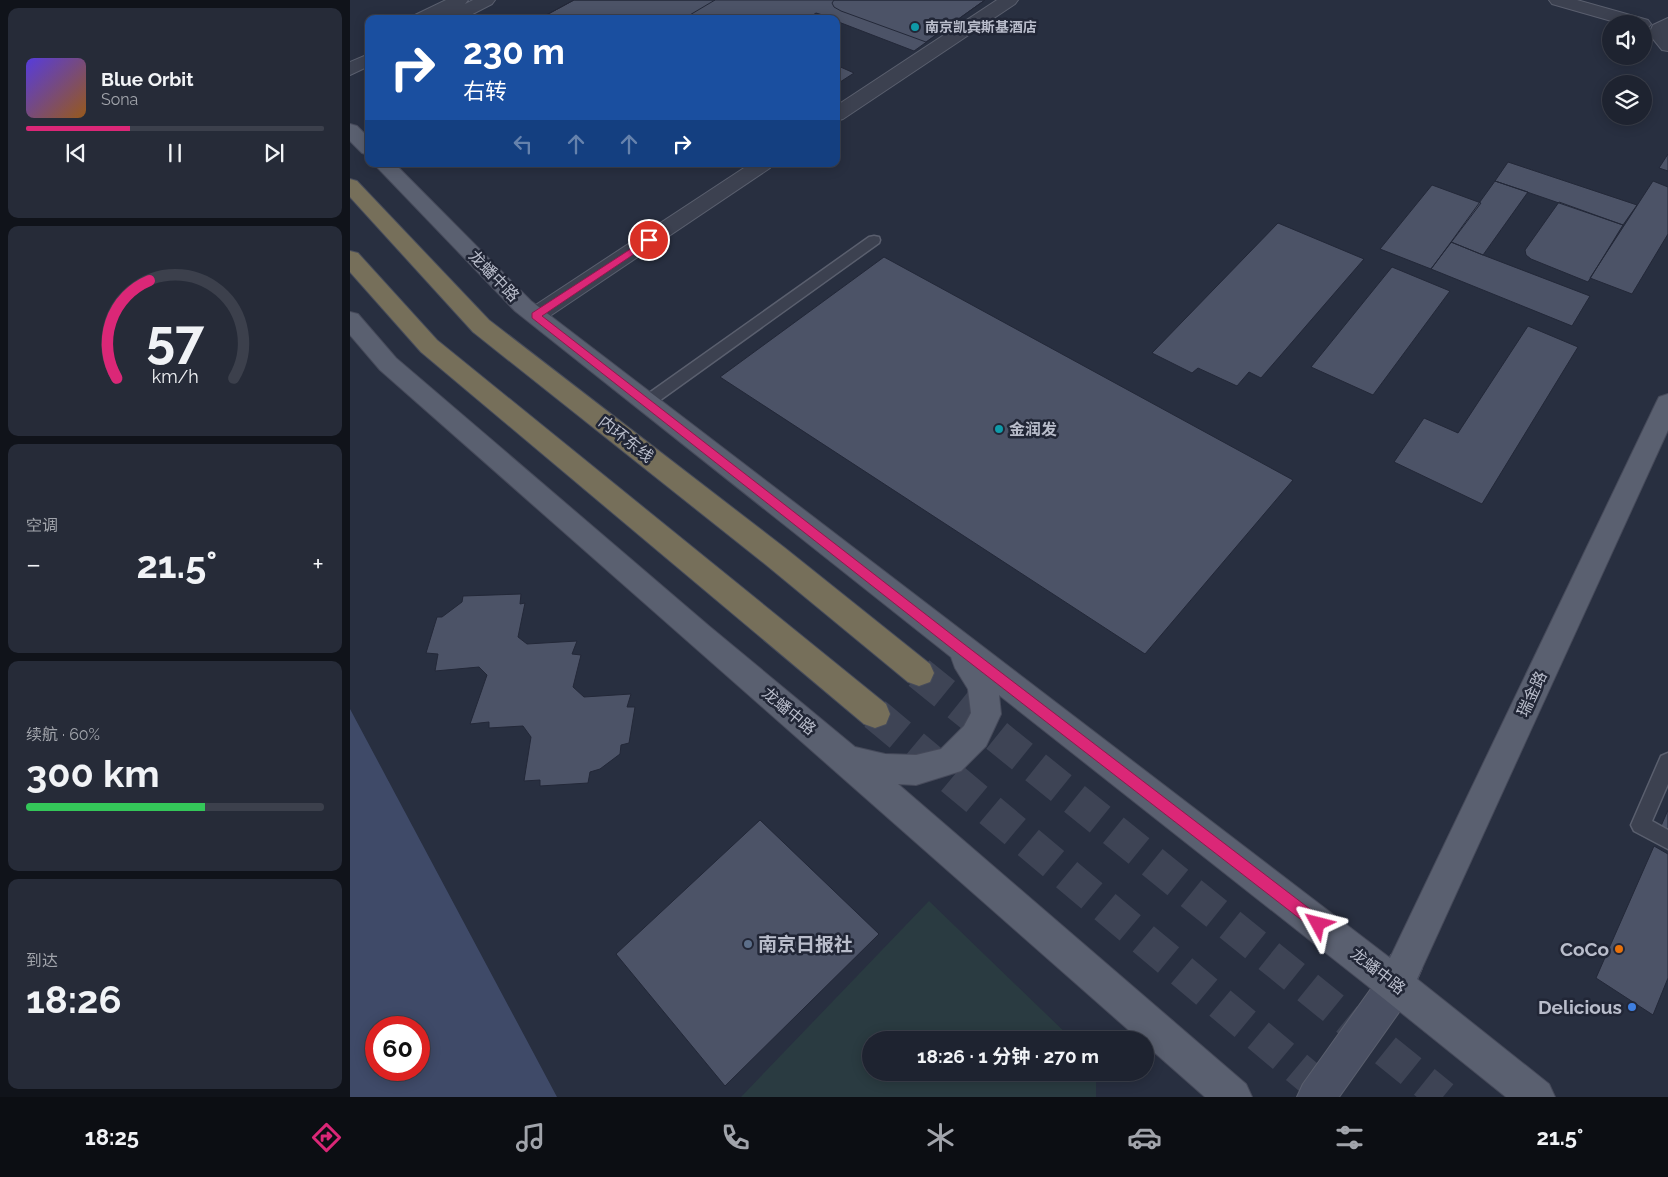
<!DOCTYPE html>
<html lang="zh">
<meta charset="utf-8">
<style>
:root{--surface:#1e2330;--page:#262b38;--text:#f1f3f6;--muted:#a1a4ab;--line:#3c404c;--accent:#db2777}
body{margin:0;font-family:Raleway,"Noto Sans SC",sans-serif;background:var(--page);color:var(--text);height:100vh;display:flex;flex-direction:column;font-size:19px;white-space:nowrap}
*{box-sizing:border-box;margin:0}
p{font-size:16px;color:var(--muted)}
.icon{flex:none;width:28px;height:28px;fill:none;stroke:currentColor;stroke-width:2;stroke-linecap:round;stroke-linejoin:round}
.map{position:relative;flex:1;overflow:hidden}
.side{display:flex;flex-direction:column;gap:8px;padding:8px;background:#10131a;width:350px}
.side>*{flex:none}
.guide{position:absolute;left:15px;top:15px;width:475px;height:152px;border-radius:10px;box-shadow:0 2px 12px #0003,0 0 0 1px var(--line);background:#1a4fa0;color:#fff;overflow:hidden}
.fabs{position:absolute;left:1252px;top:15px;display:grid;gap:10px}
.fabs a{display:grid;place-items:center;width:50px;height:50px;border-radius:50%;background:var(--surface);box-shadow:0 2px 12px #0003,0 0 0 1px var(--line);font-size:25px}
.speed{position:absolute;left:15px;top:1016px;display:flex;gap:10px;font-size:25px;font-weight:700;text-align:center}
.speed>*{display:grid;place-content:center;width:65px;height:65px;border-radius:50%;background:var(--surface);box-shadow:0 2px 12px #0003,0 0 0 1px var(--line);line-height:1}
.speed .limit{border:8px solid #d22;background:#fff;color:#111}
.pin{position:absolute;display:grid;place-items:center;width:42px;height:42px;color:#fff;margin:-21px;border:2px solid #fff;border-radius:50%;box-shadow:0 1px 5px #0007}
.me{position:absolute;width:55px;margin:-28px;rotate:308deg;stroke-linejoin:round;filter:drop-shadow(0 0 4px #0008)}
.turn{display:flex;align-items:center;gap:18px;height:105px;padding:0 15px;font-size:22px}
.turn .icon{width:65px;height:65px;stroke-width:2.5}
.turn b{display:block;font-size:35px;line-height:42px}
.lanes{display:flex;align-items:center;height:48px;padding:0 15px;background:#0003;justify-content:center;gap:25px;direction:ltr}
.lanes .off{opacity:.35}
.big{font-size:38px;font-weight:700;line-height:1.1}
.side .tile{flex:1;display:flex;flex-direction:column;justify-content:center;gap:8px;min-width:0;padding:0 18px;border-radius:10px;background:var(--page)}
.side .dial{align-items:center;gap:0}
.dial svg{height:130px;overflow:visible;fill:none;stroke:var(--line);stroke-width:7;stroke-linecap:round;text-anchor:middle}
.dial text{fill:var(--text);stroke:none}
.song{display:flex;align-items:center;gap:15px}
.cover{width:60px;height:60px;border-radius:8px;background:linear-gradient(135deg,hsl(250 70% 55%),hsl(30 70% 35%))}
.played{height:5px;border-radius:2px;background:linear-gradient(90deg,var(--accent) 35%,var(--line) 35%)}
.keys{display:flex;justify-content:space-around;direction:ltr}
.heat{display:flex;justify-content:space-between;align-items:center;font-size:28px;direction:ltr}
.charge{height:8px;border-radius:4px;background:linear-gradient(90deg,#34c759 60%,var(--line) 0)}
.trip{position:absolute;left:512px;top:1031px;width:292px;height:50px;border-radius:25px;background:var(--surface);box-shadow:0 2px 12px #0003,0 0 0 1px var(--line);font-weight:700;line-height:50px;text-align:center}
.dock{display:flex;height:80px;justify-content:space-around;align-items:center;background:#0c0e13;color:var(--muted)}
.dock .icon{width:35px;height:35px}
.dock .active{color:var(--accent)}
.dock b{font-size:22px;color:var(--text)}
main{display:flex;flex:1;min-height:0}
.map>svg:first-child{display:block}
.green{fill:#2a3b41}
.water{fill:#3f4a68;fill-rule:evenodd}
.building{fill:#4c5367;stroke:#232838}
.lines{fill:none;stroke-linecap:round;stroke-linejoin:round}
.highway-tunnel{stroke:#3e4455;stroke-width:33;stroke-dasharray:33 17;stroke-linecap:butt}
.lane-casing{stroke:#5a5f6e;stroke-width:3}
.street-casing{stroke:#5a5f6e;stroke-width:2}
.secondary-casing{stroke:#5a5f6e;stroke-width:2}
.primary-casing{stroke:#464a5a;stroke-width:2}
.highway-casing{stroke:#474c5b;stroke-width:2}
.lane{fill:#3c4150;fill-rule:evenodd}
.street{fill:#3c4150;fill-rule:evenodd}
.secondary{fill:#4a5063;fill-rule:evenodd}
.primary{fill:#5a6070;fill-rule:evenodd}
.highway{fill:#766f5a;fill-rule:evenodd}
.route{fill:#db2777;stroke:#8e194d}
.culture-dot{fill:#0f9aa8;stroke:#212636;stroke-width:2}
.service-dot{fill:#5c6f8a;stroke:#212636;stroke-width:2}
.food-dot{fill:#e8710a;stroke:#212636;stroke-width:2}
.shop-dot{fill:#3f7fe0;stroke:#212636;stroke-width:2}
.labels{text-anchor:middle;dominant-baseline:central;stroke-width:5;stroke-linejoin:round;paint-order:stroke}
.far-poi-label{font-size:14px;font-weight:bold;fill:#b9bdcb;stroke:#212636;text-anchor:start}
.street-label{font-size:16px;fill:#b9bdcb;stroke:#212636}
.poi-label{font-size:16px;font-weight:bold;fill:#b9bdcb;stroke:#212636;text-anchor:start}
.near-poi-label{font-size:19px;font-weight:bold;fill:#b9bdcb;stroke:#212636;text-anchor:end}
</style>
<main>
<section class="side">
<div class="tile">
<div class="song"><i class="cover"></i><div><b>Blue Orbit</b><p>Sona</p></div></div>
<div class="played"></div>
<div class="keys"><svg class="icon" aria-label="previous" viewBox="0 0 24 24"><path d="M18 5L8 12l10 7zM5 5v14"/></svg><svg class="icon" aria-label="pause" viewBox="0 0 24 24"><path d="M8 5v14M16 5v14"/></svg><svg class="icon" aria-label="next" viewBox="0 0 24 24"><path d="M6 5l10 7-10 7zM19 5v14"/></svg></div>
</div>
<div class="tile dial"><svg viewBox="0 0 100 80">
<path d="M14 69A42 42 0 1 1 86 69"/>
<path d="M14 69A42 42 0 0 1 34 9" stroke="#db2777"/>
<text x="50" y="56" font-size="32" font-weight="700">57</text>
<text x="50" y="72" font-size="11">km/h</text>
</svg></div>
<div class="tile"><p>空调</p>
<div class="heat"><a>−</a><b class="big">21.5°</b><a>+</a></div>
</div>
<div class="tile"><p>续航 · 60%</p><b class="big">300 km</b><div class="charge"></div></div>
<div class="tile"><p>到达</p><b class="big">18:26</b></div>
</section>
<div class="map">
<svg width="1318" height="1097" viewBox="0 0 1318 1097">
<rect width="100%" height="100%" fill="#282f40"/>
<!-- green -->
<path class="green" d="M579,901L723,1040H521V1072L746,1073V1097H391Z"/>
<!-- water -->
<path class="water" d="M0,709L207,1097H0ZM26,1028H69V1070H26Z"/>
<!-- building -->
<path class="building" d="M224,0H635L564,51L486,21V19L466,13L457,19H189Z
M224,0H365L333,19H189Z
M484,0H635L576,42L491,11L484,7L482,3Z
M486,65L504,73L487,84Z
M1318,154V171L1309,168Z
M1158,162L1287,205L1273,225L1145,181Z
M1145,181L1178,192L1133,255L1101,242Z
M1303,181L1318,187V234L1282,294L1240,278Z
M1082,185L1131,203L1081,269L1030,249Z
M1209,202L1273,225L1238,282L1181,259L1176,255L1175,250Z
M928,223L1014,259L911,378L899,372L887,386L848,368L842,373L802,353Z
M1101,242L1133,255L1240,296L1222,326L1081,269Z
M534,257L943,480L795,654L370,377Z
M1042,267L1100,291L1023,395L961,367Z
M1178,326L1228,347L1132,504L1044,462L1074,418L1108,433Z
M171,594L170,604L175,603L168,637L177,644L227,641L222,654L231,655L223,687L234,697L281,694L277,707H285L279,743L271,745L270,754L250,769L240,772L238,783L190,786V780L174,781L181,737L173,726L139,728V722L120,724L137,675L129,667L85,671L88,654L76,653L87,617H92L112,602L113,596Z
M1318,810V830L1311,826Z
M410,820L529,934L375,1086L266,954Z
M1304,846L1318,854V978L1303,1015L1246,978Z"/>
<g class="lines">
<!-- highway-tunnel -->
<path class="highway-tunnel" d="M569,673L1093,1097
M525,714L982,1097"/>
<defs>
<path id="lane" d="M524,236L529,237L530,240L529,243L302,406L297,407L292,406L290,402L292,398L519,237Z
M1318,753V784L1302,821L1318,830V849L1284,831L1281,825L1311,756Z"/>
<path id="street" d="M96,0H118L115,4L85,19H62L65,15Z
M123,0H145L142,4L113,19H90L93,15Z
M647,0H668L665,4L493,119L486,121V106Z
M1199,0H1227L1298,20L1301,24L1298,28L1294,29V24H1272L1202,4Z
M1318,18V51L1312,50L1299,34L1303,25Z
M19,54V66L0,75V62Z
M400,164H423L420,168L194,320L186,323L178,320L174,315L178,310Z"/>
<path id="secondary" d="M1054,950L1067,955L1072,968L1059,998L989,1097H947L953,1084L1033,972L1041,955Z"/>
<path id="primary" d="M0,124L7,126L19,138V155L12,153L0,141Z
M24,164H45L181,301L1040,958L1306,403L1309,397L1318,394V430L1067,979L1199,1084L1205,1097H1156L1033,998L649,695L651,714L636,746L611,771L566,785L548,784L896,1084L902,1097H855L796,1045V1040H790L30,370L0,335V312L8,314L46,358L359,626L505,747L535,754L566,755L591,749L614,726L621,713L618,689L605,668L601,657L165,311Z"/>
<path id="highway" d="M0,179L7,181L139,320L435,548L580,664L584,673L580,682L569,686L558,682L415,564L123,332L0,197Z
M0,251L8,253L87,340L536,704L540,714L536,724L525,728L514,724L71,352L0,272Z"/>
</defs>
<!-- lane casing -->
<use href="#lane" class="lane-casing"/>
<!-- street casing -->
<use href="#street" class="street-casing"/>
<!-- secondary casing -->
<use href="#secondary" class="secondary-casing"/>
<!-- primary casing -->
<use href="#primary" class="primary-casing"/>
<!-- highway casing -->
<use href="#highway" class="highway-casing"/>
<!-- lane -->
<use href="#lane" class="lane"/>
<!-- street -->
<use href="#street" class="street"/>
<!-- secondary -->
<use href="#secondary" class="secondary"/>
<!-- primary -->
<use href="#primary" class="primary"/>
<!-- highway -->
<use href="#highway" class="highway"/>
</g>
<!-- route -->
<path class="route" d="M299,237L304,240L302,242L192,316L610,641L973,919L975,924L973,929L968,931L963,929L601,648L182,318V313Z"/>
<!-- markers -->
<g class="culture-dot">
<circle cx="565" cy="27" r="5"/>
<circle cx="649" cy="429" r="5"/>
</g>
<circle class="service-dot" cx="398" cy="944" r="5"/>
<circle class="food-dot" cx="1269" cy="949" r="5"/>
<circle class="shop-dot" cx="1282" cy="1007" r="5"/>
<g class="labels">
<!-- far-poi labels -->
<g class="far-poi-label">
<text x="575" y="27">南京凯宾斯基酒店</text>
</g>
<!-- street labels -->
<g class="street-label">
<text transform="translate(144 276) rotate(46)">龙蟠中路</text>
<text transform="translate(276 439) rotate(38)">内环东线</text>
<text transform="translate(1182 694) rotate(-65)">瑞金路</text>
<text transform="translate(439 711) rotate(40)">龙蟠中路</text>
<text transform="translate(1028 971) rotate(38)">龙蟠中路</text>
</g>
<!-- poi labels -->
<g class="poi-label">
<text x="659" y="429">金润发</text>
</g>
<!-- near-poi labels -->
<g class="near-poi-label">
<text x="408" y="944" text-anchor="start">南京日报社</text>
<text x="1259" y="949">CoCo</text>
<text x="1272" y="1007">Delicious</text>
</g>
</g>
</svg>
<div class="fabs">
<a><svg class="icon" aria-label="sound" viewBox="0 0 24 24"><path d="M4 9h4l5-4v14l-5-4H4zM17 9q2 3 0 6"/></svg></a>
<a><svg class="icon" aria-label="layers" viewBox="0 0 24 24"><path d="M12 4l9 5-9 5-9-5zM3 14l9 5 9-5"/></svg></a>
</div>
<div class="speed"><div class="limit">60</div></div>
<div class="pin" style="left:299px;top:240px;background:#d93025"><svg class="icon" aria-label="arrive" viewBox="0 0 24 24"><path d="M6 21V4h12l-3 4 3 4H6"/></svg></div>
<svg class="me" style="left:968px;top:924px" viewBox="-20 -20 40 40"><path d="M0-17L14 15 0 8-14 15z" fill="#db2777" stroke="#fff" stroke-width="4"/></svg>
<div class="trip">18:26 · 1 分钟 · 270 m</div>
<div class="guide">
<div class="turn"><svg class="icon" aria-label="right" viewBox="0 0 24 24"><path d="M7 20v-9h11M14 6l5 5-5 5"/></svg><div><b>230 m</b>右转</div></div>
<div class="lanes"><svg class="icon off" aria-label="left" viewBox="0 0 24 24"><path d="M17 20v-9H6M10 6l-5 5 5 5"/></svg><svg class="icon off" aria-label="ahead" viewBox="0 0 24 24"><path d="M12 20V5M6 11l6-6 6 6"/></svg><svg class="icon off" aria-label="ahead" viewBox="0 0 24 24"><path d="M12 20V5M6 11l6-6 6 6"/></svg><svg class="icon" aria-label="right" viewBox="0 0 24 24"><path d="M7 20v-9h11M14 6l5 5-5 5"/></svg></div>
</div>
</div>
</main>
<nav class="dock">
<b>18:25</b>
<svg class="icon active" aria-label="directions" viewBox="0 0 24 24"><path d="M12 3l9 9-9 9-9-9zM9 14v-3h6M13 9l2 2-2 2"/></svg>
<svg class="icon" aria-label="music" viewBox="0 0 24 24"><path d="M9 18V5l10-2v13"/><circle cx="6" cy="18" r="3"/><circle cx="16" cy="16" r="3"/></svg>
<svg class="icon" aria-label="phone" viewBox="0 0 24 24"><path d="M5 4h4l2 5-3 2q2 4 5 5l2-3 5 2v4C11 20 4 13 5 4z"/></svg>
<svg class="icon" aria-label="climate" viewBox="0 0 24 24"><path d="M12 3v18M4 7l16 10M4 17L20 7"/></svg>
<svg class="icon" aria-label="car" viewBox="0 0 24 24"><path d="M5 17H2v-5l4-1 3-4h7l3 4 3 1v5h-3M9 17h6M6 11h13"/><circle cx="7" cy="17" r="2"/><circle cx="17" cy="17" r="2"/></svg>
<svg class="icon" aria-label="filters" viewBox="0 0 24 24"><path d="M4 7h16M4 17h16"/><circle cx="9" cy="7" r="2"/><circle cx="15" cy="17" r="2"/></svg>
<b>21.5°</b>
</nav>
